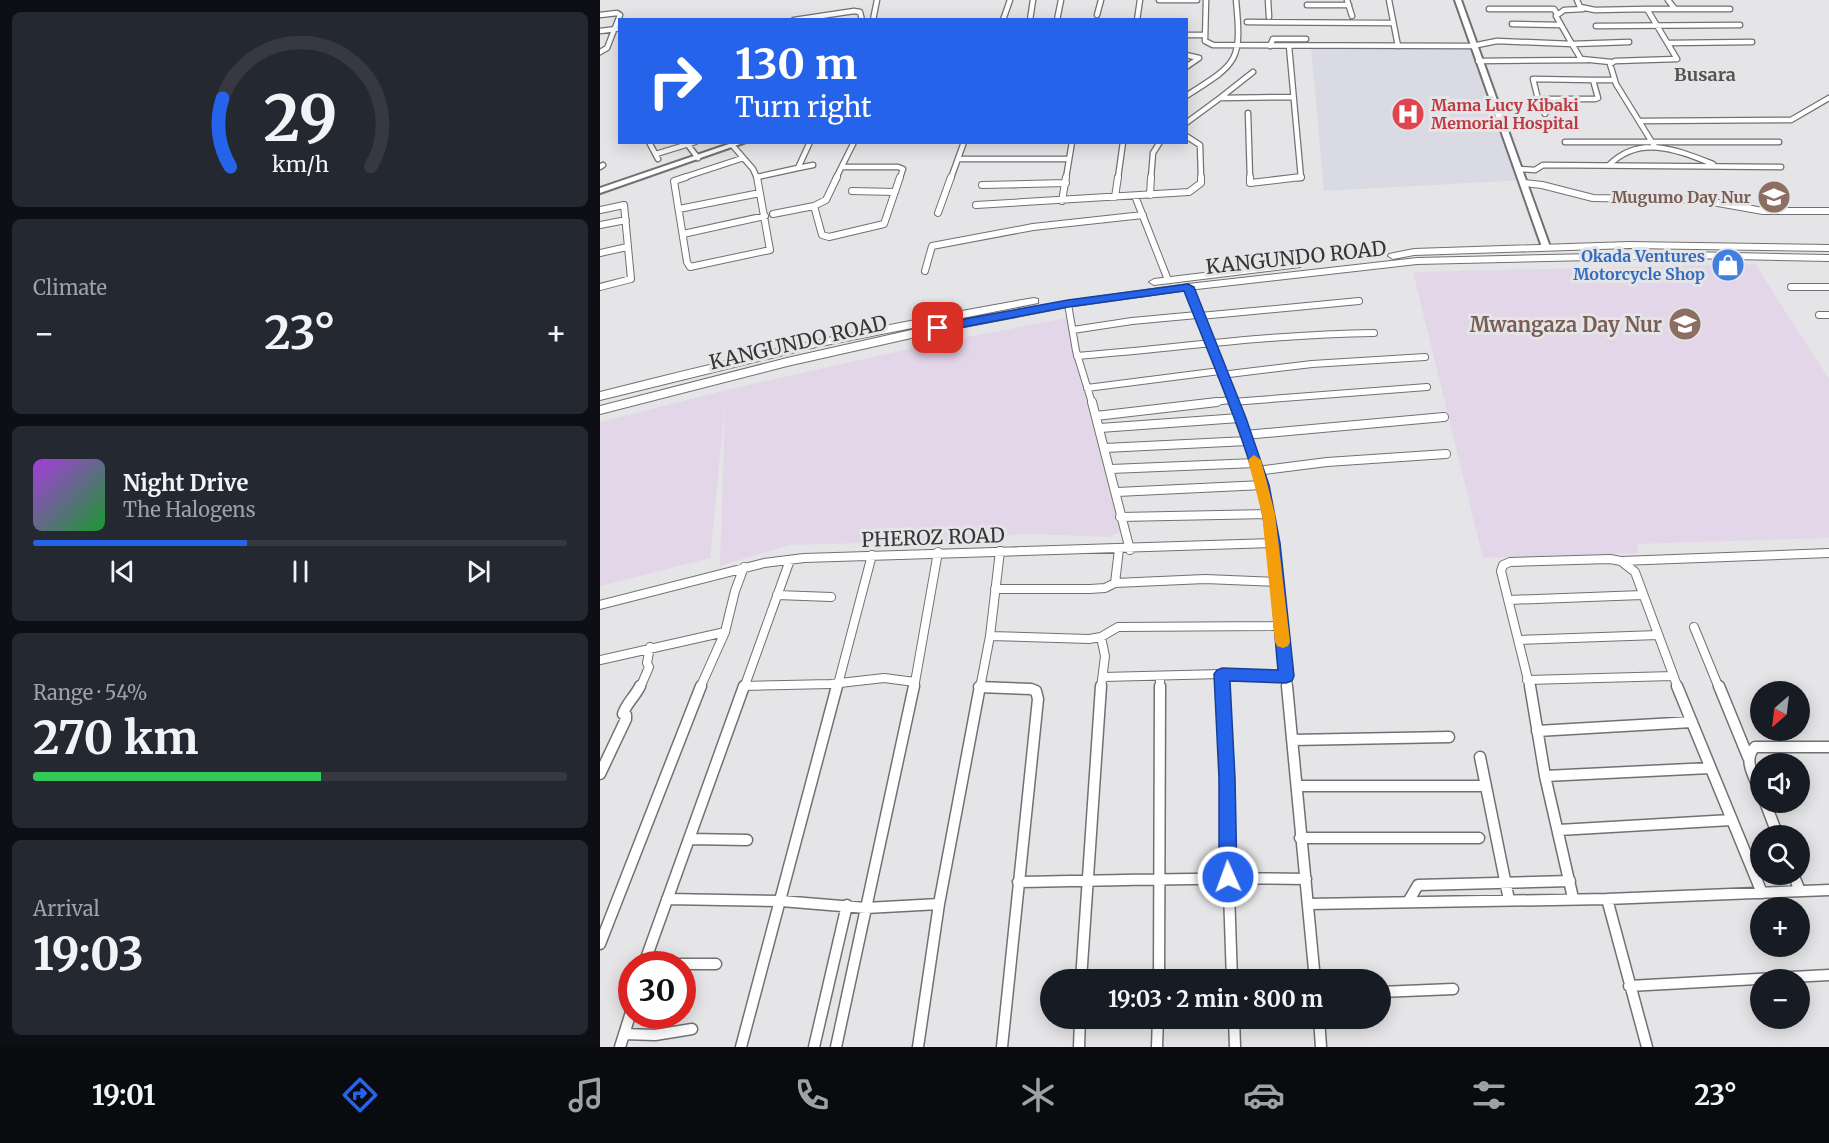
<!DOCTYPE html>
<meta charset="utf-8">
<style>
:root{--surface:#171b24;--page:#242831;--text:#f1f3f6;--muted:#9ea1a6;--line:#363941;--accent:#2563eb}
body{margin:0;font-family:Merriweather,serif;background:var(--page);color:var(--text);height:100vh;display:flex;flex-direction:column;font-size:22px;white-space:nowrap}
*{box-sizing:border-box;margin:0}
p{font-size:20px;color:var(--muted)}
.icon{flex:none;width:33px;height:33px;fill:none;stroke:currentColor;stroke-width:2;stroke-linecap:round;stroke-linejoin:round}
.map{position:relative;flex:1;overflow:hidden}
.drawer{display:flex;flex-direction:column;gap:12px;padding:12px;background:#0d0f14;width:600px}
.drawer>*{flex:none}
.guide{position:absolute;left:18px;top:18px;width:570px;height:126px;border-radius:0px;box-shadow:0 3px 15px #0003;background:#2563eb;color:#fff;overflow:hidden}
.needle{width:39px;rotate:208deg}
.buttons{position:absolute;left:1150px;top:681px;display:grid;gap:12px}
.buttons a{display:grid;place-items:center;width:60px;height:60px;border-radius:50%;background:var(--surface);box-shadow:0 3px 15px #0003;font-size:30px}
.speed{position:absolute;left:18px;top:951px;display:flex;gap:12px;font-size:30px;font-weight:700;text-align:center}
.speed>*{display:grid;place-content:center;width:78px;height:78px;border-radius:50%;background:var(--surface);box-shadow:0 3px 15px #0003;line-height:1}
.speed .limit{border:9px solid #d22;background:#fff;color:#111}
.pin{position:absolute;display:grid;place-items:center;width:51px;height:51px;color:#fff;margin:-26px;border-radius:12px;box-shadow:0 3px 9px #0006}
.me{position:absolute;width:66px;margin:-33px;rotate:358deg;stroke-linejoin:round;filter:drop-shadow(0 0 4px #0008)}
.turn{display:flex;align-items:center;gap:21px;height:126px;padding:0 18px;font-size:27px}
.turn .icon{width:78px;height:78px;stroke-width:2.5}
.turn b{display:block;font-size:42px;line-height:51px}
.big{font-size:45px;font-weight:700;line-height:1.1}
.drawer .card{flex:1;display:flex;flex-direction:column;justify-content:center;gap:9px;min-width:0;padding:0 21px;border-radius:9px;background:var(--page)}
.drawer .dial{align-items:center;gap:0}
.dial svg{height:156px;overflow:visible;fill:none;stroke:var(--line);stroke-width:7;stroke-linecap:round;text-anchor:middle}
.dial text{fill:var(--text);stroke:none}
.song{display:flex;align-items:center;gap:18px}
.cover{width:72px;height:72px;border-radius:9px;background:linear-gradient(135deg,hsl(280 70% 55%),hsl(130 70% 35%))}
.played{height:6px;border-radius:3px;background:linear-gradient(90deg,var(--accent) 40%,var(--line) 40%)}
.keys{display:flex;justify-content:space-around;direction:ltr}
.heat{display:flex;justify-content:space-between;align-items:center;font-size:33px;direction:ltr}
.charge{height:9px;border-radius:4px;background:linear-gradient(90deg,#34c759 54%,var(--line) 0)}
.trip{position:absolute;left:440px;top:969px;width:351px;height:60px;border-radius:30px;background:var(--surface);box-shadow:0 3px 15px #0003;font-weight:700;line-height:60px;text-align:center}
.tab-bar{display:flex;height:96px;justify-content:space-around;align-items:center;background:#090b0e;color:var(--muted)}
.tab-bar .icon{width:42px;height:42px}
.tab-bar .on{color:var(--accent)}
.tab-bar b{font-size:27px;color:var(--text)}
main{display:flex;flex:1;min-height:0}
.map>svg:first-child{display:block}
.built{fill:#d9dae3}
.industrial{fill:#e4d6e9}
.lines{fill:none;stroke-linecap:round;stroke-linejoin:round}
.street-far3-casing{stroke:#717173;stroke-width:7}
.street-far2-casing{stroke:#717173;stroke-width:8}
.street-far1-casing{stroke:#717173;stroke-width:10}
.street-casing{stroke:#717173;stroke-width:13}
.secondary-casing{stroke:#717173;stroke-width:4}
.highway-casing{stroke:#717173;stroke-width:2}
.street-far3{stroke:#fff;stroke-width:4.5}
.street-far2{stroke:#fff;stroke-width:6}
.street-far1{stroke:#fff;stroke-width:8}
.street{stroke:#fff;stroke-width:10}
.secondary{fill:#fff;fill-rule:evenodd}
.highway{fill:#fff;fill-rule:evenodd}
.route{fill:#2563eb;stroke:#184099;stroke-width:1.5}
.slow{fill:#f59e0b}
.labels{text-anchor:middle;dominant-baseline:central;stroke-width:6;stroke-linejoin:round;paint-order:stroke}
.far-health-label{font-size:16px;font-weight:bold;fill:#be3a42;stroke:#e5e5e7;text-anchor:start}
.far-education-label{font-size:16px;font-weight:bold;fill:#785e54;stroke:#e5e5e7;text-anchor:end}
.far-shop-label{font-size:16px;font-weight:bold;fill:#366cbe;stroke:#e5e5e7;text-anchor:end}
.far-quarter-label{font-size:18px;font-weight:bold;fill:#535354;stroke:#e5e5e7}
.street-label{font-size:20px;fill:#353536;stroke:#e5e5e7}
.education-label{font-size:20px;font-weight:bold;fill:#785e54;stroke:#e5e5e7;text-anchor:end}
</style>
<main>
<section class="drawer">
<div class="card dial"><svg viewBox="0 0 100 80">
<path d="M14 69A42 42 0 1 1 86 69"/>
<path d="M14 69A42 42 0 0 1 10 34" stroke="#2563eb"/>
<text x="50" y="56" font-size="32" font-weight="700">29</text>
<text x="50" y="72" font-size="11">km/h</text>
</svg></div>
<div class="card"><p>Climate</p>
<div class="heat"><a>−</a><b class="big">23°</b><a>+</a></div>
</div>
<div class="card">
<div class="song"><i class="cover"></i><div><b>Night Drive</b><p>The Halogens</p></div></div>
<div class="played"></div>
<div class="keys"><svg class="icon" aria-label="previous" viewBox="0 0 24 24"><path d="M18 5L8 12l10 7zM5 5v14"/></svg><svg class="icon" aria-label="pause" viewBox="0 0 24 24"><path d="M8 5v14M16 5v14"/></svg><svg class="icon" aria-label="next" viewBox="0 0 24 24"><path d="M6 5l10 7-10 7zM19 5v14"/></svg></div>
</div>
<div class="card"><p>Range · 54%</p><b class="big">270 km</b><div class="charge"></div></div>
<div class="card"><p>Arrival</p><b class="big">19:03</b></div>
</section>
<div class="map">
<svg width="1229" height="1047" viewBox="0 0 1229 1047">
<rect width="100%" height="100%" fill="#e5e5e7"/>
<!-- built -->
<path class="built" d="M711,46L875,49L924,180L724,191Z"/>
<!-- industrial -->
<path class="industrial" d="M1155,264L1229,379V538L1037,544L1039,553L883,558L813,272Z
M466,318L521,531L509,537L429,534L345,541L189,545L120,566L125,406L110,558L0,586V422L126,390L321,346Z"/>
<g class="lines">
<defs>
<path id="street-far3" d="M559,0H597
M606,0L605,41L613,45L872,46L897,41L972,44
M668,0L669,17
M747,0L752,16
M789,0L798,46
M977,0L980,7L995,10L1047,9L1077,59L1015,61L1010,64L1016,84L1055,147
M1068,0L1075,9
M707,5H749
M889,9H954L957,14
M1047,9H1130
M0,15L17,13L20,15L7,48L0,52
M497,15L501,0
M194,20L254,11L260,12L262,20
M273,20L277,0
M403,20L410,0
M430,20L433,0
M457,20L461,0
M537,20L540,0
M647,22L793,23
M912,24L960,25
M996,26L1140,25
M0,31L16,29
M586,35H605
M1069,43L1152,42
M972,44L956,16L964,10L983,9
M670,46L673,39H706
M689,46L701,178H697
M586,55L599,58L586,67
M878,61L987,60
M1011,62L981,59L972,44L1029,42
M586,96C638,63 642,62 636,0
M620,98L653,72
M938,99L933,79L993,80
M648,113L650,178
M945,114L938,99H995L998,98L993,80H1014
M1040,121L1191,120L1229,98
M586,123L620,98L692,97
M586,136L600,145L601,178
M49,142L58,159
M965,142H1179
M88,145L98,158
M133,146L153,169L157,178
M56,154L95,142
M359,159H469
M1009,165C1040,134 1077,150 1113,164
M0,167L3,165
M242,167H298L303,169L300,178
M198,168L213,165
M919,169L935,170L943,165L1181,167
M157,177L198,168L210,142
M82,178L143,158
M236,178L254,142
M351,178L364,142
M466,178L472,142
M518,178L523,142
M551,178L553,153L560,142"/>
<path id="street-far2" d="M86,177L74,181L87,262L90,267L170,250L157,177
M650,177V183L701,177
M924,183L942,185L993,198L1101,200L1163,211H1229
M382,185L466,183
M252,191L295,192
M550,195L551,177
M535,196L568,280
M515,197L518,177
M462,201L466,177
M376,205L589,192L601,183V177
M214,206L222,235L229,237L284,224L300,177
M79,209L160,193
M0,210L24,205L31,279L0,287
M338,213L351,177
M173,214L214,206L226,200L237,177
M0,225L26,220
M83,234L165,216
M0,253L27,247
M325,271L332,246L433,227L543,215
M588,287L633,403
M1191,287H1229
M468,304L476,351L492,403
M1219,315H1229
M600,316L759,301
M473,330L532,321L597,315
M477,356C576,348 675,334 774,333
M621,375L712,364L825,357
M487,388L620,371
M632,402L827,387
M604,403L631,400"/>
<path id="street-far1" d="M492,402L530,550
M632,402H636
M633,402L663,485L669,514L688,688
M496,416L617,402
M500,428L639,418
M645,435L844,417
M505,448L647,441
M511,469L655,463
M657,471L727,462L846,454
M517,492L663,485
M520,517L669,514
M1021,561L1229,553
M515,583L519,549
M395,589H490L505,588L515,583L605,579L677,582
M177,595L231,597
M909,600L1042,595
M0,605L164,563L204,558L673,543
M1094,627L1119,688
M390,636L489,639L501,637L518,627L681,626
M919,640L1058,635
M0,660L125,632
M622,674V688
M503,677L622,674L686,677
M560,677V688
M927,680L1073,676
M144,686L231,684L284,678L315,682
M379,687L397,688
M40,688L49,667L47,663L50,647
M100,688L125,632L135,591L144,567
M144,688L190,560
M237,688L272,555
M314,688L338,552
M380,688L390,636L400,551
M501,688L505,656L501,637
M930,688L901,571L903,565L910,562L1010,559L1021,561L1035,572L1078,688"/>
<path id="street" d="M622,686L632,980
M687,686L715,980
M930,686L945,776L973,898
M1077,686L1162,893
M1119,686L1148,757
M379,687L431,689L436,691L438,699L402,1047
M937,731L1092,722
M692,740L849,737
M880,757L909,900
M0,774L26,719V715L23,714C27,702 35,697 40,686
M945,776L1110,768
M698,786H886
M1161,793C1155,778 1142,760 1155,747H1229
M1165,802L1178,836
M959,830L1131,820
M700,838H879
M89,839L147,840
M1193,874L1200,891
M418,882C514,881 610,877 706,879
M67,899L181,901L266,908L339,904
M1007,899L1047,1047
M808,902L818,885L970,881
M709,904L1007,899L1229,890
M0,944L101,686
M44,964L144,686
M44,964H116
M481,980L501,686
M559,980L560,686
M1029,986L1229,975
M780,992L853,989
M634,1018L635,1047
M719,1018L721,1047
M24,1034L55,1035L92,1029
M20,1047L32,1009
M141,1047L237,686
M214,1047L247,905
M236,1047L314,686
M318,1047L339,904L380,686
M479,1047L480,1018
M557,1047L558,1018"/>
<path id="secondary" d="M855,0H861L950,247L949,249H946L942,247Z
M135,142H146L0,193V188Z"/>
<path id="highway" d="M1029,242L1229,245V251L1029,248L814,255L793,259L788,256L789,254L814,249Z
M1086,252L1229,255V261L1086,258L817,264L588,290L468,307L338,332L187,366L0,414V406L187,358L338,324L468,301L588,284L817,258Z
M696,262L701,265L700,267L554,285L549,282L554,279Z
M434,298L438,299V303L216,347L0,400V392C144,355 288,323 434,298Z"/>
</defs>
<!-- street-far3 casing -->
<use href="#street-far3" class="street-far3-casing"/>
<!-- street-far2 casing -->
<use href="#street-far2" class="street-far2-casing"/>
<!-- street-far1 casing -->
<use href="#street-far1" class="street-far1-casing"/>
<!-- street casing -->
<use href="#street" class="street-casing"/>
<!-- secondary casing -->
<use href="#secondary" class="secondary-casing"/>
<!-- highway casing -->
<use href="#highway" class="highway-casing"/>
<!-- street-far3 -->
<use href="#street-far3" class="street-far3"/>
<!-- street-far2 -->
<use href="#street-far2" class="street-far2"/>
<!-- street-far1 -->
<use href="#street-far1" class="street-far1"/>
<!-- street -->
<use href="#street" class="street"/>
<!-- secondary -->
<use href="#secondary" class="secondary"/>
<!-- highway -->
<use href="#highway" class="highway"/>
</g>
<!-- route -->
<path class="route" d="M588,284L594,287L646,418L669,485L680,543L694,676L692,681L686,683L630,681L635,778L637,877L634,883L628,886L621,883L619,877V778L614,674L617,670L622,668L678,670C672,611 671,540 656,484C637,418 609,355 584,291L468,307L338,332L332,328L338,324L468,300Z"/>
<!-- slow -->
<path class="slow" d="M654,455L661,460L675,514L690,642L688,646L683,648L677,646L675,642L662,514L648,460Z"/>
<!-- icons -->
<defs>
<symbol id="hospital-disc" viewBox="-11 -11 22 22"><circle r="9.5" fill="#e0444e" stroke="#e5e5e7"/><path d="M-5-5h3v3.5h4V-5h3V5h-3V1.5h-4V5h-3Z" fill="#fff"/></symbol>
<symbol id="school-disc" viewBox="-11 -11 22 22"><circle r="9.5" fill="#8d6e63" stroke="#e5e5e7"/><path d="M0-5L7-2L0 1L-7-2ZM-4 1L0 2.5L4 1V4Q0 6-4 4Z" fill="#fff"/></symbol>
<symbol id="shop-disc" viewBox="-11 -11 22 22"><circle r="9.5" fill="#3f7fe0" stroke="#e5e5e7"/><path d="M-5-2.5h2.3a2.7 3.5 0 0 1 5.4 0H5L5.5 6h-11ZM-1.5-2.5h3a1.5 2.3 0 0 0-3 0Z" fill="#fff"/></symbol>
</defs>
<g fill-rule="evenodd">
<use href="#hospital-disc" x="789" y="95" width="38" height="38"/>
<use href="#school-disc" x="1155" y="178" width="38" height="38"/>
<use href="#shop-disc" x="1109" y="246" width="38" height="38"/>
<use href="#school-disc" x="1066" y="305" width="38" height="38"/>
</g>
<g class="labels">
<!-- far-health labels -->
<g class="far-health-label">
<text x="831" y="105">Mama Lucy Kibaki<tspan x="831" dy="18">Memorial Hospital</tspan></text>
</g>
<!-- far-education labels -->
<g class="far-education-label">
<text x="1151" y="197">Mugumo Day Nur</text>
</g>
<!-- far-shop labels -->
<g class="far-shop-label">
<text x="1105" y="256">Okada Ventures<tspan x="1105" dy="18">Motorcycle Shop</tspan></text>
</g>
<!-- far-quarter labels -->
<g class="far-quarter-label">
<text x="1105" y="74">Busara</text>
</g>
<!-- street labels -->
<g class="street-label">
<text transform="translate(696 257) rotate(-6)">KANGUNDO ROAD</text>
<text transform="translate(198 342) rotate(-13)">KANGUNDO ROAD</text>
<text transform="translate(333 537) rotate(-2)">PHEROZ ROAD</text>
</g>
<!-- education labels -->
<g class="education-label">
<text x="1062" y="324">Mwangaza Day Nur</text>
</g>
</g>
</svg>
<div class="buttons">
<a><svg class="needle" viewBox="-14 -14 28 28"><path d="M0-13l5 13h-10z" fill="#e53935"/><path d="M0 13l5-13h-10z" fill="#9ea1a6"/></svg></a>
<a><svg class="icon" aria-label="sound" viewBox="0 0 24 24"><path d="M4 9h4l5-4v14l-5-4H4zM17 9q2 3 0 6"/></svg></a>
<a><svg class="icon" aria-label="search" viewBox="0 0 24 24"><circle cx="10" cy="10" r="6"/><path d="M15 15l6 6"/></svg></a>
<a>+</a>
<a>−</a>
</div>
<div class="speed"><div class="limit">30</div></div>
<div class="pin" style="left:338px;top:328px;background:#d93025"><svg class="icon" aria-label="arrive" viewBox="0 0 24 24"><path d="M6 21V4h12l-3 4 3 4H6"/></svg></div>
<svg class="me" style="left:628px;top:877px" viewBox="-20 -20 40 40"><circle r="17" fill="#2563eb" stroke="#fff" stroke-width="3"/><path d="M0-11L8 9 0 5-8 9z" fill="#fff"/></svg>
<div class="trip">19:03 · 2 min · 800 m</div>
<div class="guide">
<div class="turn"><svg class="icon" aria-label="right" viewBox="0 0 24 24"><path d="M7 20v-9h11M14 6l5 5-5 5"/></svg><div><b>130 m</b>Turn right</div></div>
</div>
</div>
</main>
<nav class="tab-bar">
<b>19:01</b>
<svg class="icon on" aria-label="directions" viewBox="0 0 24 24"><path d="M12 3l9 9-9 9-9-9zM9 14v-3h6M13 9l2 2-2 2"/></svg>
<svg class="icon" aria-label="music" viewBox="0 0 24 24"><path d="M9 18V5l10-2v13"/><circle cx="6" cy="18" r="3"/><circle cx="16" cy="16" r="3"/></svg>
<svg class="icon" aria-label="phone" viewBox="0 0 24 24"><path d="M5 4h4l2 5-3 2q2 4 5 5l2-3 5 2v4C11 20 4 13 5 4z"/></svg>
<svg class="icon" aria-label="climate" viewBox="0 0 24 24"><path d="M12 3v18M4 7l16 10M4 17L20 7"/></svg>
<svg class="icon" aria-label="car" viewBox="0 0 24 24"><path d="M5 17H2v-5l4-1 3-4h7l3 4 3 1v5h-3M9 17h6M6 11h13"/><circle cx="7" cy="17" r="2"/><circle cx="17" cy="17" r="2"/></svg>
<svg class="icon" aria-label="filters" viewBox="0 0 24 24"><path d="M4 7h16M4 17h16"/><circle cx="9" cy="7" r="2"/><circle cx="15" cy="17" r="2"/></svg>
<b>23°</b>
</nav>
